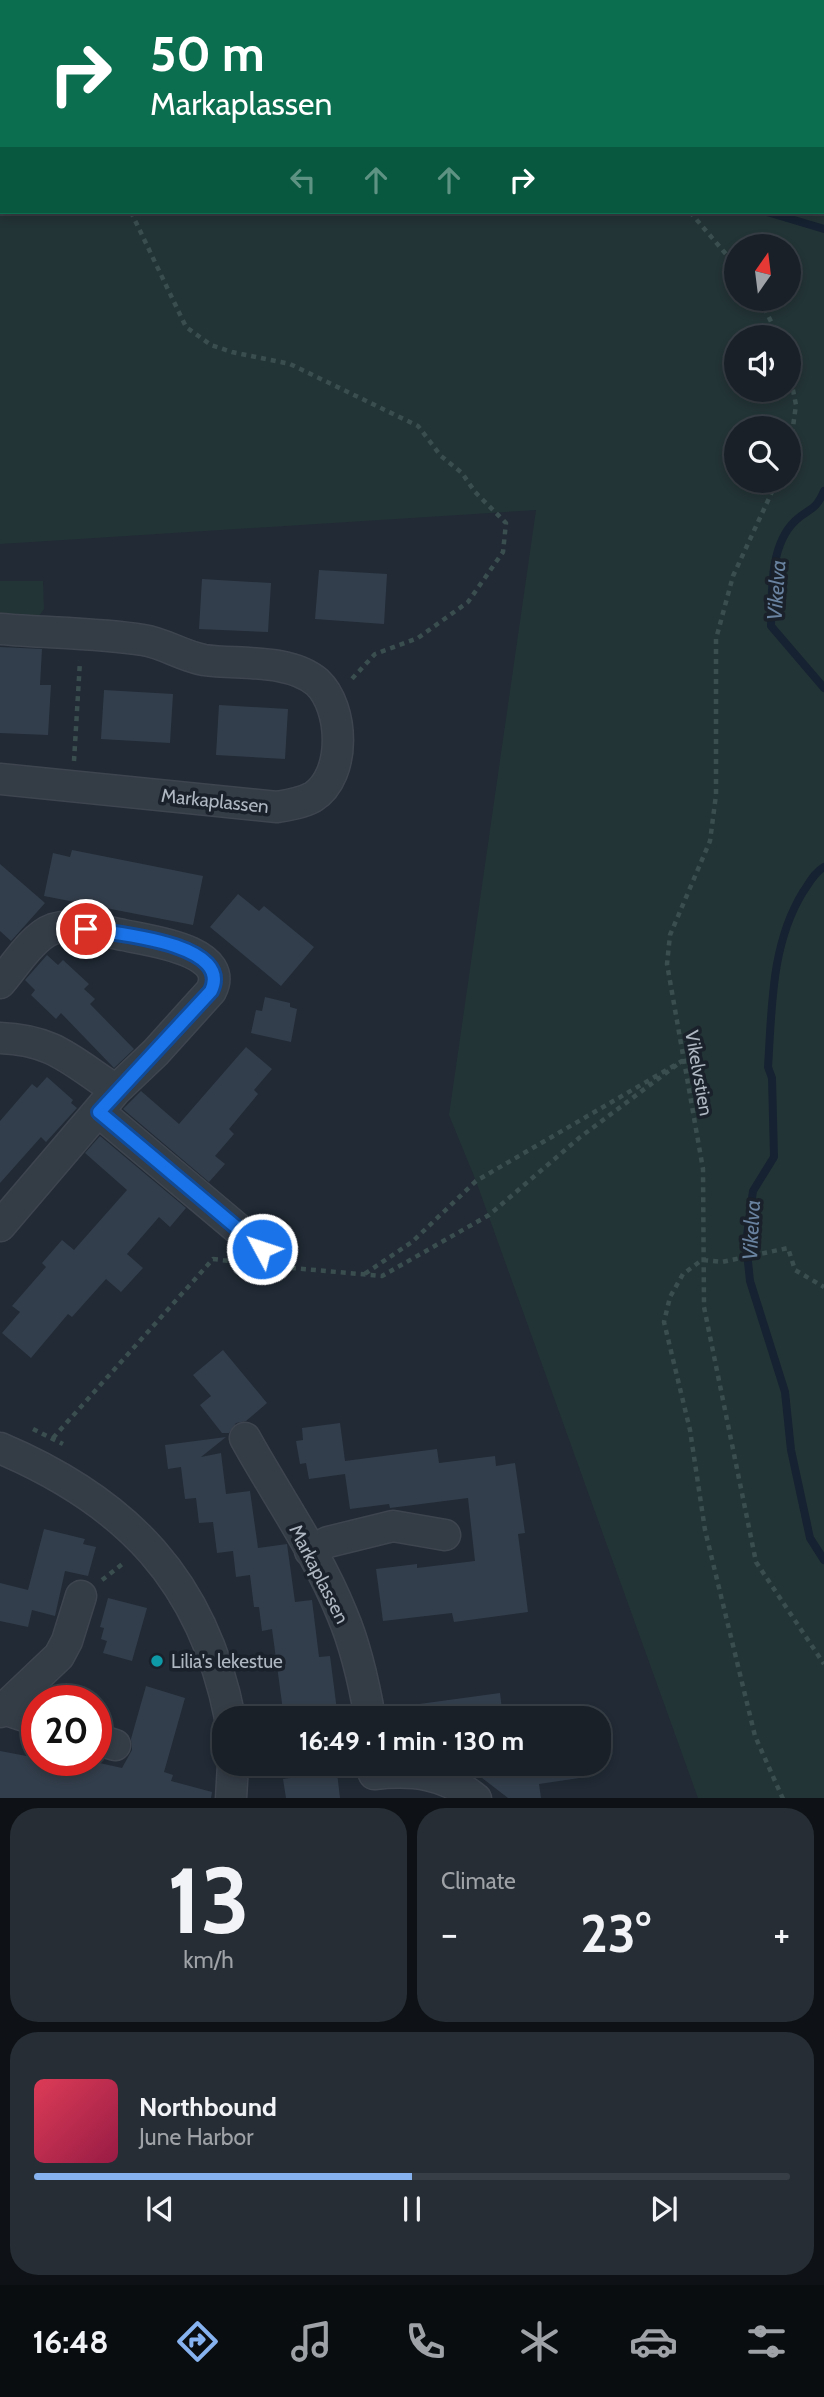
<!DOCTYPE html>
<meta charset="utf-8">
<style>
:root{--surface:#192028;--page:#262d34;--text:#f1f3f6;--muted:#9fa3a8;--line:#373e45;--accent:#86b2ef}
body{margin:0;font-family:Cabin,sans-serif;background:var(--page);color:var(--text);height:100vh;display:flex;flex-direction:column;font-size:26px;white-space:nowrap}
*{box-sizing:border-box;margin:0}
p{font-size:23px;color:var(--muted)}
.icon{flex:none;width:38px;height:38px;fill:none;stroke:currentColor;stroke-width:2;stroke-linecap:round;stroke-linejoin:round}
.map{position:relative;height:1798px;overflow:hidden}
.panel{display:flex;flex-direction:column;gap:10px;padding:10px;background:#0e1216;flex:1}
.panel>*{flex:none}
.guide{position:absolute;left:0px;top:0px;width:824px;height:214px;box-shadow:0 4px 10px #0003,0 0 0 2px var(--line);background:#0b6e4f;color:#fff;overflow:hidden}
.needle{width:46px;rotate:14deg}
.controls{position:absolute;left:724px;top:234px;display:grid;gap:14px}
.controls a{display:grid;place-items:center;width:77px;height:77px;border-radius:50%;background:var(--surface);box-shadow:0 4px 10px #0003,0 0 0 2px var(--line);font-size:35px}
.speed{position:absolute;left:21px;top:1685px;display:flex;gap:14px;font-size:35px;font-weight:700;text-align:center}
.speed>*{display:grid;place-content:center;width:91px;height:91px;border-radius:50%;background:var(--surface);box-shadow:0 4px 10px #0003,0 0 0 2px var(--line);line-height:1}
.speed .limit{border:10px solid #d22;background:#fff;color:#111}
.pin{position:absolute;display:grid;place-items:center;width:60px;height:60px;color:#fff;margin:-30px;border:4px solid #fff;border-radius:50%;box-shadow:0 2px 7px #0007}
.me{position:absolute;width:77px;margin:-38px;rotate:310deg;stroke-linejoin:round;filter:drop-shadow(0 0 5px #0008)}
.turn{display:flex;align-items:center;gap:24px;height:147px;padding:0 35px;font-size:32px}
.turn .icon{width:91px;height:91px;stroke-width:2.5}
.turn b{display:block;font-size:49px;line-height:60px}
.lanes{display:flex;align-items:center;height:66px;padding:0 35px;background:#0003;justify-content:center;gap:35px;direction:ltr}
.lanes .off{opacity:.35}
.big{font-size:52px;font-weight:700;line-height:1.1}
.panel .widget{flex:1;display:flex;flex-direction:column;justify-content:center;gap:10px;min-width:0;padding:0 24px;border-radius:28px;background:var(--page)}
.panel .dial{align-items:center;gap:0}
.dial b{font-size:91px;line-height:1}
.song{display:flex;align-items:center;gap:21px}
.cover{width:84px;height:84px;border-radius:10px;background:linear-gradient(135deg,hsl(350 70% 55%),hsl(340 70% 35%))}
.played{height:7px;border-radius:4px;background:linear-gradient(90deg,var(--accent) 50%,var(--line) 50%)}
.keys{display:flex;justify-content:space-around;direction:ltr}
.heat{display:flex;justify-content:space-between;align-items:center;font-size:38px;direction:ltr}
.panel .tiles{flex:1;display:grid;gap:10px;grid-template-columns:1fr 1fr}
.widget:last-child{grid-column:span 2}
.trip{position:absolute;left:212px;top:1706px;width:399px;height:70px;border-radius:28px;background:var(--surface);box-shadow:0 4px 10px #0003,0 0 0 2px var(--line);font-weight:700;line-height:70px;text-align:center}
.tabs{display:flex;height:112px;justify-content:space-around;align-items:center;background:#0a0d10;color:var(--muted)}
.tabs .icon{width:49px;height:49px}
.tabs .on{color:var(--accent)}
.tabs b{font-size:32px;color:var(--text)}
.map>svg:first-child{display:block}
.green{fill:#233436;fill-rule:evenodd}
.lines{fill:none;stroke-linecap:round;stroke-linejoin:round}
.stream{stroke:#162231;stroke-width:8}
.building{fill:#333e4c}
.minor-casing{stroke:#3e454f;stroke-width:33}
.path{stroke:#3b4e4f;stroke-width:4.5;stroke-dasharray:5 5;stroke-linecap:butt}
.minor{stroke:#343c46;stroke-width:30}
.route-casing{stroke:#114b97;stroke-width:18}
.route{stroke:#1a73e8;stroke-width:12}
.culture-dot{fill:#0f9aa8;stroke:#1a212a;stroke-width:2.5}
.labels{text-anchor:middle;dominant-baseline:central;stroke-width:7;stroke-linejoin:round;paint-order:stroke}
.street-label{font-size:19px;fill:#aeb7c2;stroke:#1a212a}
.poi-label{font-size:19px;fill:#aeb7c2;stroke:#1a212a;text-anchor:start}
.water-label{font-size:21px;font-style:italic;fill:#69829f;stroke:#1a212a}
</style>
<div class="map">
<svg width="824" height="1799" viewBox="0 0 824 1799">
<rect width="100%" height="100%" fill="#212a35"/>
<!-- green -->
<path class="green" d="M0,0L532,2H2V212H822V2H668L824,0V1798H698L476,1181L449,1115L536,510L0,544ZM737,247H789V299H737ZM737,338H789V390H737ZM737,429H789V481H737Z
M0,581H43L44,609L39,616H0Z"/>
<g class="lines">
<!-- stream -->
<path class="stream" d="M503,0L504,2
M767,212L824,229
M824,491C815,512 809,508 795,521C769,546 772,594 771,626L824,688
M824,867C814,873 810,882 803,892C771,944 772,1007 768,1067L772,1078L774,1157L753,1191L746,1243L750,1281L785,1392L791,1450L810,1538L824,1560"/>
</g>
<!-- building -->
<path class="building" d="M319,570L387,574L384,624L315,619Z
M202,579L271,583L268,632L199,629Z
M0,647L42,649L40,685H51L48,735L0,733Z
M104,690L173,694L170,743L101,739Z
M219,705L288,709L285,759L216,755Z
M72,850L203,876L193,925L44,896L53,853L70,857Z
M0,864L45,903L11,941L0,931Z
M238,894L259,911L264,906L314,947L281,986L210,927Z
M47,955L58,965L63,960L89,984L84,989L95,999L90,1004L134,1049L114,1068L61,1013L56,1019L31,995L35,990L25,980Z
M265,997L290,1003V1007L297,1009L291,1042L251,1033L256,1010L262,1011Z
M246,1047L272,1069L254,1090L258,1094L229,1129L234,1134L215,1156L225,1164L209,1182L123,1109L141,1091L179,1124Z
M47,1077L73,1100L71,1103L77,1108L46,1142L41,1137L0,1183V1121L32,1084L37,1088Z
M100,1136L186,1208L170,1227L159,1217L127,1254L143,1268L121,1292L106,1279L72,1317L68,1314L31,1358L2,1333L20,1312L12,1306L46,1267L42,1263L62,1240L74,1250L127,1190L85,1153Z
M223,1350L267,1403L246,1421L236,1423L229,1433H222L200,1405L211,1396L193,1375Z
M340,1423L345,1461L437,1449L439,1463L495,1456L496,1466L515,1463L525,1533L518,1534L528,1612L454,1622L452,1613L383,1621L376,1569L417,1564V1568L475,1561L468,1498L390,1508L389,1504L350,1509L345,1474L309,1479L306,1463L300,1464L296,1441L303,1440L302,1428Z
M226,1437L201,1457L221,1453L226,1494L250,1491L258,1548L287,1544L295,1602L312,1600L319,1657L330,1656L338,1718H284L272,1629L262,1631L259,1607H254L250,1575L236,1577L233,1551L217,1553L213,1522L199,1523L196,1498L185,1499L181,1467L168,1469L165,1445Z
M44,1529L85,1539L83,1544L96,1547L88,1576L65,1571L55,1616L32,1610L28,1627L0,1621V1583L28,1590Z
M108,1598L147,1608L132,1661L103,1653L107,1641L101,1639L104,1628L100,1627Z
M146,1686L185,1698L164,1772L173,1775L171,1781L212,1792L211,1798H0V1751L37,1758V1760L73,1764L74,1762L94,1767L95,1762L122,1768L132,1750L131,1739Z
M500,1693L503,1718H413L412,1705Z
M288,1764H336L340,1798H286L283,1779L290,1778Z
M464,1764H585L586,1777L539,1784L541,1798H508Z"/>
<g class="lines">
<defs>
<path id="minor" d="M0,629C46,633 98,633 143,640C164,643 182,656 204,660C238,665 289,658 317,682C344,707 347,775 313,797C302,803 289,805 277,807L0,779
M0,983C14,967 33,936 53,929C75,922 102,931 123,935C146,940 232,950 211,991L156,1052L116,1090
M0,1038C55,1040 72,1062 116,1090L0,1226
M99,1112L262,1249
M245,1438C277,1496 317,1552 342,1614C356,1647 364,1683 370,1718
M0,1448C127,1502 203,1581 230,1718
M310,1551L328,1542L393,1526L445,1535
M3,1709L37,1720
M0,1712L59,1656L67,1641L81,1596
M96,1739L115,1745
M374,1774C413,1770 445,1773 476,1799
M231,1799L233,1764"/>
</defs>
<!-- minor casing -->
<use href="#minor" class="minor-casing"/>
<!-- path -->
<path class="path" d="M89,0L90,2
M428,0L432,2
M695,2V0
M131,212L186,327L211,345L232,352L290,364L418,426L441,456L462,473L475,492L506,523L503,552L468,602L418,638L375,654L349,682
M690,212L737,267
M760,299L779,338
M789,370L796,405L789,455
M777,481L733,576L716,639V795L710,841L670,935L667,964L703,1169L704,1307L756,1562L824,1664
M74,761L80,661
M281,1267L382,1276L489,1215L579,1138L682,1061L476,1181L412,1242L363,1275
M33,1429L63,1444
M53,1438L213,1259L230,1261
M102,1580L125,1562
M783,1799L755,1736L705,1530L690,1430L664,1322L670,1297L683,1274L702,1260L722,1262L788,1248L795,1270L824,1287"/>
<!-- minor -->
<use href="#minor" class="minor"/>
</g>
<g class="lines">
<defs>
<path id="route" d="M86,929C113,933 234,943 211,991L99,1112L262,1249"/>
</defs>
<!-- route casing -->
<use href="#route" class="route-casing"/>
<!-- route -->
<use href="#route" class="route"/>
</g>
<!-- markers -->
<circle class="culture-dot" cx="157" cy="1661" r="7"/>
<g class="labels">
<!-- street labels -->
<g class="street-label">
<text transform="translate(215 801) rotate(6)">Markaplassen</text>
<text transform="translate(699 1073) rotate(80)">Vikelvstien</text>
<text transform="translate(319 1574) rotate(63)">Markaplassen</text>
</g>
<!-- poi labels -->
<g class="poi-label">
<text x="171" y="1661">Lilia's lekestue</text>
</g>
<!-- water labels -->
<g class="water-label">
<text transform="translate(776 590) rotate(-86)">Vikelva</text>
<text transform="translate(751 1230) rotate(-87)">Vikelva</text>
</g>
</g>
</svg>
<div class="controls">
<a><svg class="needle" viewBox="-14 -14 28 28"><path d="M0-13l5 13h-10z" fill="#e53935"/><path d="M0 13l5-13h-10z" fill="#9fa3a8"/></svg></a>
<a><svg class="icon" aria-label="sound" viewBox="0 0 24 24"><path d="M4 9h4l5-4v14l-5-4H4zM17 9q2 3 0 6"/></svg></a>
<a><svg class="icon" aria-label="search" viewBox="0 0 24 24"><circle cx="10" cy="10" r="6"/><path d="M15 15l6 6"/></svg></a>
</div>
<div class="speed"><div class="limit">20</div></div>
<div class="pin" style="left:86px;top:929px;background:#d93025"><svg class="icon" aria-label="arrive" viewBox="0 0 24 24"><path d="M6 21V4h12l-3 4 3 4H6"/></svg></div>
<svg class="me" style="left:262px;top:1249px" viewBox="-20 -20 40 40"><circle r="17" fill="#1a73e8" stroke="#fff" stroke-width="3"/><path d="M0-11L8 9 0 5-8 9z" fill="#fff"/></svg>
<div class="trip">16:49 · 1 min · 130 m</div>
<div class="guide">
<div class="turn"><svg class="icon" aria-label="right" viewBox="0 0 24 24"><path d="M7 20v-9h11M14 6l5 5-5 5"/></svg><div><b>50 m</b>Markaplassen</div></div>
<div class="lanes"><svg class="icon off" aria-label="left" viewBox="0 0 24 24"><path d="M17 20v-9H6M10 6l-5 5 5 5"/></svg><svg class="icon off" aria-label="ahead" viewBox="0 0 24 24"><path d="M12 20V5M6 11l6-6 6 6"/></svg><svg class="icon off" aria-label="ahead" viewBox="0 0 24 24"><path d="M12 20V5M6 11l6-6 6 6"/></svg><svg class="icon" aria-label="right" viewBox="0 0 24 24"><path d="M7 20v-9h11M14 6l5 5-5 5"/></svg></div>
</div>
</div>
<section class="panel">
<div class="tiles">
<div class="widget dial"><b>13</b><p>km/h</p></div>
<div class="widget"><p>Climate</p>
<div class="heat"><a>−</a><b class="big">23°</b><a>+</a></div>
</div>
<div class="widget">
<div class="song"><i class="cover"></i><div><b>Northbound</b><p>June Harbor</p></div></div>
<div class="played"></div>
<div class="keys"><svg class="icon" aria-label="previous" viewBox="0 0 24 24"><path d="M18 5L8 12l10 7zM5 5v14"/></svg><svg class="icon" aria-label="pause" viewBox="0 0 24 24"><path d="M8 5v14M16 5v14"/></svg><svg class="icon" aria-label="next" viewBox="0 0 24 24"><path d="M6 5l10 7-10 7zM19 5v14"/></svg></div>
</div>
</div>
</section>
<nav class="tabs">
<b>16:48</b>
<svg class="icon on" aria-label="directions" viewBox="0 0 24 24"><path d="M12 3l9 9-9 9-9-9zM9 14v-3h6M13 9l2 2-2 2"/></svg>
<svg class="icon" aria-label="music" viewBox="0 0 24 24"><path d="M9 18V5l10-2v13"/><circle cx="6" cy="18" r="3"/><circle cx="16" cy="16" r="3"/></svg>
<svg class="icon" aria-label="phone" viewBox="0 0 24 24"><path d="M5 4h4l2 5-3 2q2 4 5 5l2-3 5 2v4C11 20 4 13 5 4z"/></svg>
<svg class="icon" aria-label="climate" viewBox="0 0 24 24"><path d="M12 3v18M4 7l16 10M4 17L20 7"/></svg>
<svg class="icon" aria-label="car" viewBox="0 0 24 24"><path d="M5 17H2v-5l4-1 3-4h7l3 4 3 1v5h-3M9 17h6M6 11h13"/><circle cx="7" cy="17" r="2"/><circle cx="17" cy="17" r="2"/></svg>
<svg class="icon" aria-label="filters" viewBox="0 0 24 24"><path d="M4 7h16M4 17h16"/><circle cx="9" cy="7" r="2"/><circle cx="15" cy="17" r="2"/></svg>
</nav>
